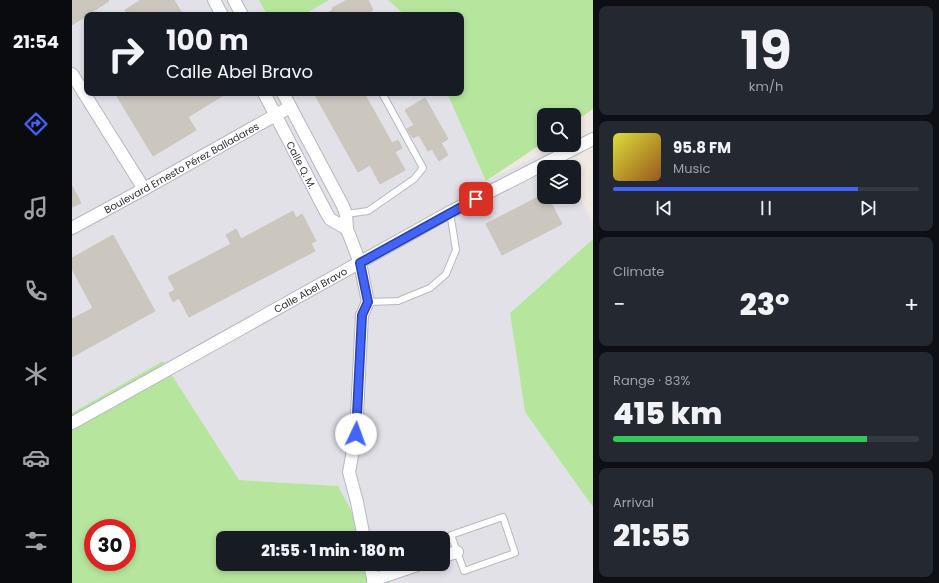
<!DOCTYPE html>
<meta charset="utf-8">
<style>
:root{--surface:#171b24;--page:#242831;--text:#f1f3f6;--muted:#9ea1a6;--line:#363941;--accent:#4264fb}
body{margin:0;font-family:Poppins,sans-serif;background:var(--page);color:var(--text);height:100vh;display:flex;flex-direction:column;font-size:15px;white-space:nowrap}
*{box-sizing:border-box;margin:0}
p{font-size:13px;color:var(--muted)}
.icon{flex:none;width:22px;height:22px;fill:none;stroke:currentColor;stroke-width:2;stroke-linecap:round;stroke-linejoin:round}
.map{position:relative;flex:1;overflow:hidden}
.drawer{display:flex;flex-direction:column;gap:6px;padding:6px;background:#0d0f14;width:346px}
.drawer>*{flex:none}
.guide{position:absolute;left:12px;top:12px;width:380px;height:84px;border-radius:8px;box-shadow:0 2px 6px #0003;background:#171b24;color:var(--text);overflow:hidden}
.buttons{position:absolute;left:465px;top:108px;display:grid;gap:8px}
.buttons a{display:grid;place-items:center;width:44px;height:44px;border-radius:8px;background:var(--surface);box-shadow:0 2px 6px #0003;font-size:20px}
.speed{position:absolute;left:12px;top:519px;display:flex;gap:8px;font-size:20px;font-weight:700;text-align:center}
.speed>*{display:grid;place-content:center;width:52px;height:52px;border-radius:50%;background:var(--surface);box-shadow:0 2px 6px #0003;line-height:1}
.speed .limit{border:6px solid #d22;background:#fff;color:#111}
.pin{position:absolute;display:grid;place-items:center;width:34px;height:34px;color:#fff;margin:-17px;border-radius:8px;box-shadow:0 2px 6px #0006}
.me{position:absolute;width:44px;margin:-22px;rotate:3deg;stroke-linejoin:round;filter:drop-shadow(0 0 3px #0008)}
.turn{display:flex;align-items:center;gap:14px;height:84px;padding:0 16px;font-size:18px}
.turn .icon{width:52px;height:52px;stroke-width:2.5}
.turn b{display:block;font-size:28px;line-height:34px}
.big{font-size:30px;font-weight:800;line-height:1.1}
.drawer .tile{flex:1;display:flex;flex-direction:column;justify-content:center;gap:6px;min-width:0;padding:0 14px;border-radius:8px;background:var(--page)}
.drawer .dial{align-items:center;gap:0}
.dial b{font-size:52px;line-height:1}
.song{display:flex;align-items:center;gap:12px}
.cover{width:48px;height:48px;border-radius:6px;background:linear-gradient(135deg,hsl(60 70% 55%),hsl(30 70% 35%))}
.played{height:4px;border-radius:2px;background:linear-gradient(90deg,var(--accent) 80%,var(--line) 80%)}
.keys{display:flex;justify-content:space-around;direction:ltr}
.heat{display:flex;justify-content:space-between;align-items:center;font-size:22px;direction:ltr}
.charge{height:6px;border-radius:3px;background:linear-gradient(90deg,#34c759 83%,var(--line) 0)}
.trip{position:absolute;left:144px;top:531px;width:234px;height:40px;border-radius:8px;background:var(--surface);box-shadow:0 2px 6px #0003;font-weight:800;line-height:40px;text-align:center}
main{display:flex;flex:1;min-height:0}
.tab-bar{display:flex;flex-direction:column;width:72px;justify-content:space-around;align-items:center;background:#090b0e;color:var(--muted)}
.tab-bar .icon{width:28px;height:28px}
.tab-bar .selected{color:var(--accent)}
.tab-bar b{font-size:18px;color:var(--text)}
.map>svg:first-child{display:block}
.industrial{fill:#e3e1e8}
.green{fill:#b6e59e;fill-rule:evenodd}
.building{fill:#cbc7bf;stroke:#cbc5ba}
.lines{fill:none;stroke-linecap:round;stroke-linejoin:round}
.service-casing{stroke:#b4b7c1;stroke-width:8}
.minor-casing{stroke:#b4b7c1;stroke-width:14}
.service{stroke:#fff;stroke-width:6}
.minor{stroke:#fff;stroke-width:12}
.route-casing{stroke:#2b41a3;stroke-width:10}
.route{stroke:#4264fb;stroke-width:7}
.labels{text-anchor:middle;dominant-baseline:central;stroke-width:4;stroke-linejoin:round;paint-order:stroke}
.street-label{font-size:10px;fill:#2e2e2e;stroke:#fff}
</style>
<main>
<nav class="tab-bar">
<b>21:54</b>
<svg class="icon selected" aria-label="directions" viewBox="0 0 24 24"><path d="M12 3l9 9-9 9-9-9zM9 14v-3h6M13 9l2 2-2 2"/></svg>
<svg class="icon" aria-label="music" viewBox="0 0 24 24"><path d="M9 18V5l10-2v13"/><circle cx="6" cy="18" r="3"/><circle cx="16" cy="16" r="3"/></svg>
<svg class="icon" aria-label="phone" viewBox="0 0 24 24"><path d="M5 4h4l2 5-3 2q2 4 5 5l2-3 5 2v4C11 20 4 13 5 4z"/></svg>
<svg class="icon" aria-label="climate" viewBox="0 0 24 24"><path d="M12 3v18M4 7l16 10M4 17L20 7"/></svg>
<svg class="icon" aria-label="car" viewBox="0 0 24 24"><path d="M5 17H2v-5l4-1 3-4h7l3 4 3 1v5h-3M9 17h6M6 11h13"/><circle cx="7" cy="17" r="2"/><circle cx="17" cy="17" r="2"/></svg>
<svg class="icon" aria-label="filters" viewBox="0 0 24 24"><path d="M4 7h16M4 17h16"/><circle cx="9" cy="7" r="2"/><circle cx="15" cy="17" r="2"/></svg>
</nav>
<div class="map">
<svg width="521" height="583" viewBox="0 0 521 583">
<rect width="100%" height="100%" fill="#efe9e1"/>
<!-- industrial -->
<path class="industrial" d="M0,0H187L195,15H15V93H375L414,181L483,147L493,167H472V197H502V185L521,223V239L438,313L453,412L521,507V583H314L304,564H371V538H291L266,486L167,480L91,361L0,413Z
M257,0H316L333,15H231Z"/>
<!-- green -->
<path class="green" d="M187,0H257L231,15H195Z
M316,0H521V109L502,122V115H472V142L414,181L375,93H389V15H333Z
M521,239V507L453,412L438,313Z
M91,361L167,480L266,486L294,538H151V564H308L318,583H0V413ZM21,528H55V562H21Z"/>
<!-- building -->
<path class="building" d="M0,0H36L37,1L0,25Z
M69,0H102L111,15H56L53,10Z
M275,0H296L301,10L291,15H251L261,10L260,8Z
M43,93H155L116,117L124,130L81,156Z
M242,93H292L320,143L326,140L330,148L323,152L333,170L308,184L298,165L286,172Z
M353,98L376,139L369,143L376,155L367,161L360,149L356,151L347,135L341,138L335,129L342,125L333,110Z
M0,186L9,203L0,207Z
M472,194V197H476L490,224L430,255L414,224Z
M221,211L224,218L230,214L244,241L239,243L243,251L117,317L107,298L101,302L97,293L103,290L96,277L159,244L154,235L164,229L169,239Z
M41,235L83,311L0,357V319L21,308L0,269V258Z"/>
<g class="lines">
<defs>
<path id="service" d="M274,214L296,211L342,179L351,168L310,93
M296,302L326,301L358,288L374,274L384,250L378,212
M431,517L443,553L392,571L379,535Z"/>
<g id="minor">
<path d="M142,0L150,15"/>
<path d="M162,0L170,15"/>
<path d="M0,74L72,189"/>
<path id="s1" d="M192,93L255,214L258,219L275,229"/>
<path d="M211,93L271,206L274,214L275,229L288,263L296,302L290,315L284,434L277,472L285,502L292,538"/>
<path id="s2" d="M0,228L72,189L218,107"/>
<path id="s3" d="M0,423L378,212L521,139"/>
<path d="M371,556L385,552"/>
<path d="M298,564L302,583"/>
<path d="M301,580L348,564"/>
</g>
</defs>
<!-- service casing -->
<use href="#service" class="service-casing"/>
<!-- minor casing -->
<use href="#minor" class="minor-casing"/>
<!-- service -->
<use href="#service" class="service"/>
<!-- minor -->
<use href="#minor" class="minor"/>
</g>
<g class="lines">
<defs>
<path id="route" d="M284,434L290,315L296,302L288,263L404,199"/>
</defs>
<!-- route casing -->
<use href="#route" class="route-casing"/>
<!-- route -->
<use href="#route" class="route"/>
</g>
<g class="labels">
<!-- street labels -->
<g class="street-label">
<text stroke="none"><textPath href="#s1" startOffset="81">Calle Q. M.</textPath></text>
<text stroke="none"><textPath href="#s2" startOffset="125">Boulevard Ernesto Pérez Balladares</textPath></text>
<text stroke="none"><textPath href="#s3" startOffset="273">Calle Abel Bravo</textPath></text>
</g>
</g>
</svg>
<div class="buttons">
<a><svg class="icon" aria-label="search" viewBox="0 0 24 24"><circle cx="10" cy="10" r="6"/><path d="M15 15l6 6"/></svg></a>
<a><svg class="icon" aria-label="layers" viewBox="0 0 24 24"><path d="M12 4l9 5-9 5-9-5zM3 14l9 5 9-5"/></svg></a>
</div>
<div class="speed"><div class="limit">30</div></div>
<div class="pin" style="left:404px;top:199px;background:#d93025"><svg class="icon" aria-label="arrive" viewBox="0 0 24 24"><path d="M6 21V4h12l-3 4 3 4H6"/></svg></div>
<svg class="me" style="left:284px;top:434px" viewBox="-20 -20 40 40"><circle r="19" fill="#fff"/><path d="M0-13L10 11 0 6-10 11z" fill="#4264fb"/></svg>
<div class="trip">21:55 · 1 min · 180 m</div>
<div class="guide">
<div class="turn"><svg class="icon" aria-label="right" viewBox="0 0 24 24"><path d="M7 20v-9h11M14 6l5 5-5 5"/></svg><div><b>100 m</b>Calle Abel Bravo</div></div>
</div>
</div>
<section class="drawer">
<div class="tile dial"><b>19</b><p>km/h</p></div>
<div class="tile">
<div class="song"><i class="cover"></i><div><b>95.8 FM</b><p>Music</p></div></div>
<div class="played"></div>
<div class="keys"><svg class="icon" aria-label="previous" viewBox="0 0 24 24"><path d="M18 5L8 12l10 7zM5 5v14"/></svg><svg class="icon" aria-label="pause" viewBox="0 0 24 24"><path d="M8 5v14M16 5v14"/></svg><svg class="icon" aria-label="next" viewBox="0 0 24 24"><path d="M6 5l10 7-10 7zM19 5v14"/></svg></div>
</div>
<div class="tile"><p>Climate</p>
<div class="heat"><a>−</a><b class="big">23°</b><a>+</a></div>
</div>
<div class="tile"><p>Range · 83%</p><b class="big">415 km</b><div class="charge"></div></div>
<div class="tile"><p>Arrival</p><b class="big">21:55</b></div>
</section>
</main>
